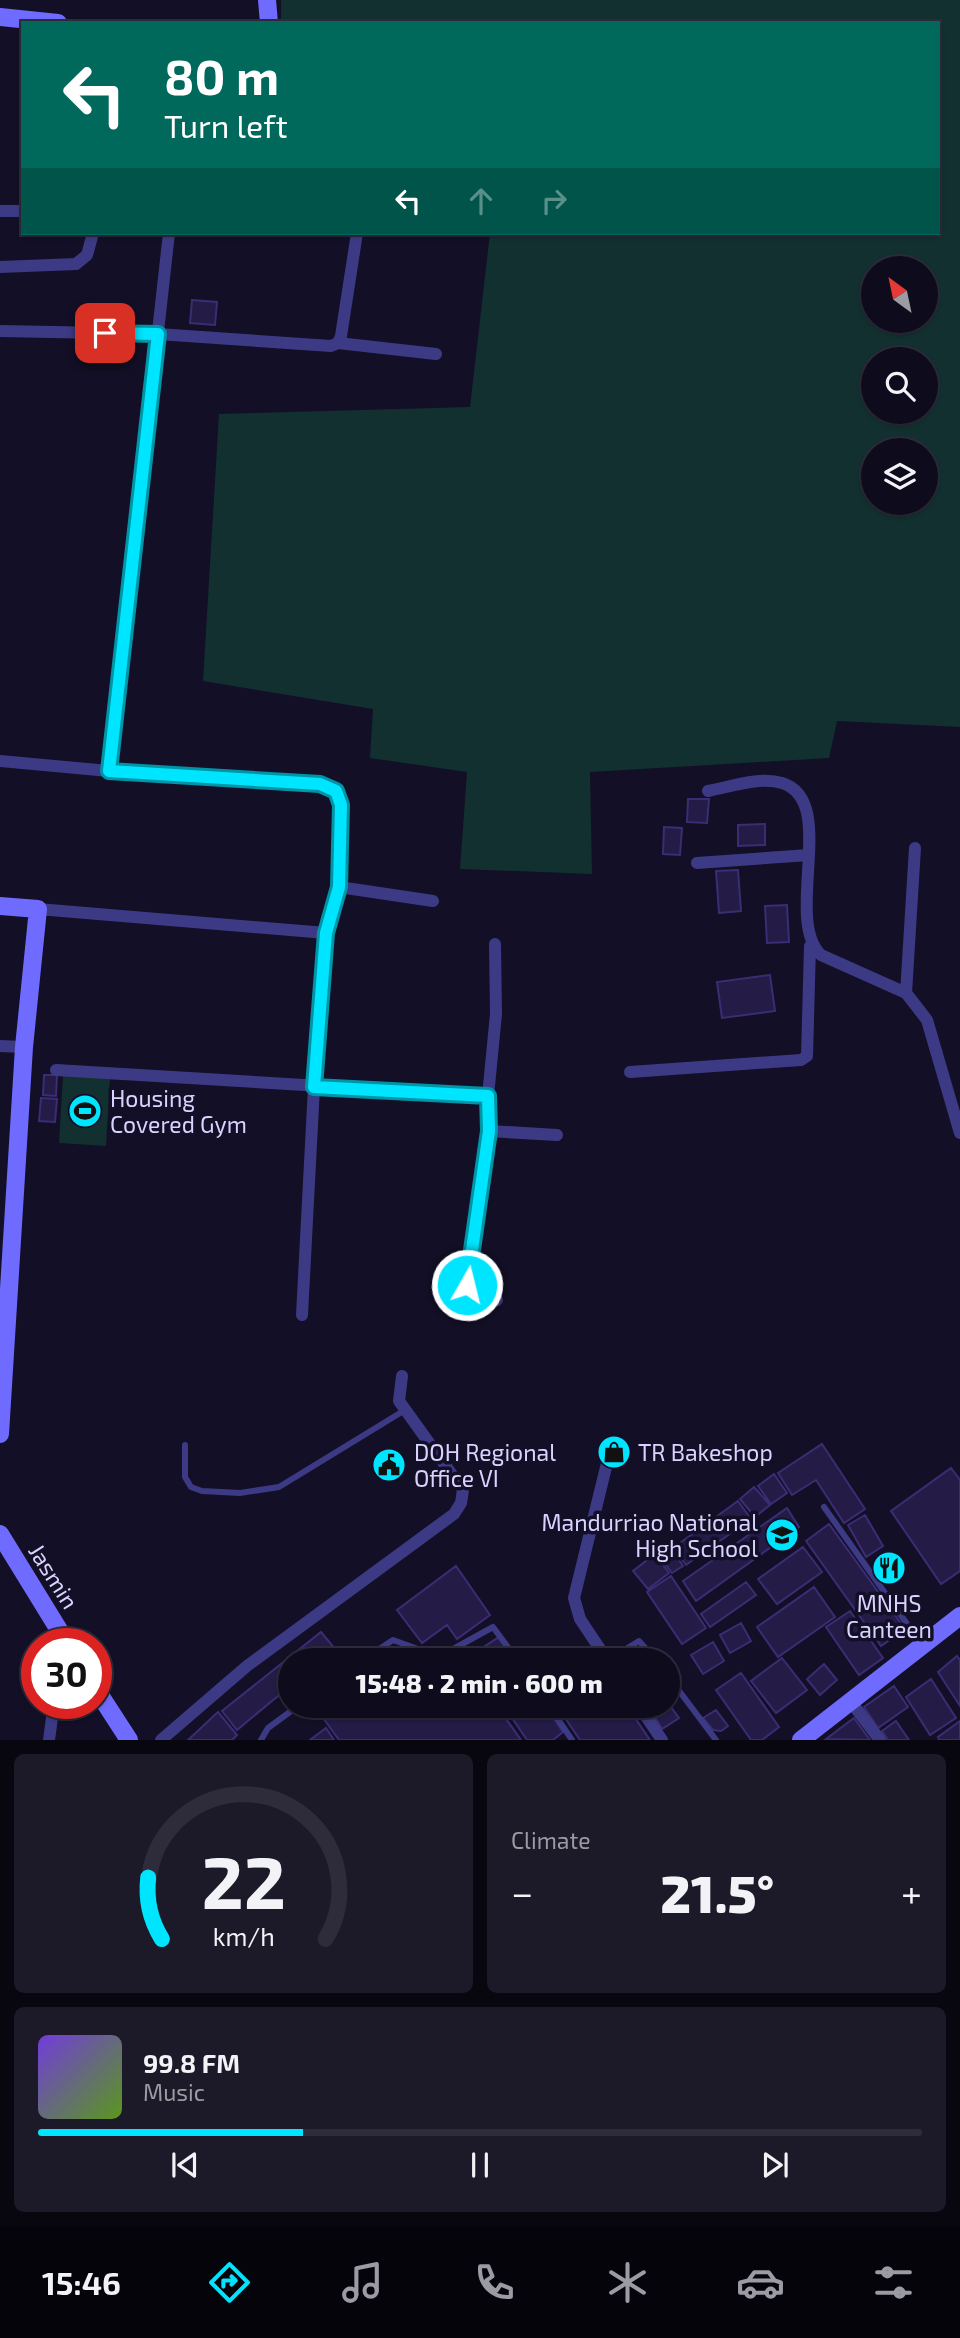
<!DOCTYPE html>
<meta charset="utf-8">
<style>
:root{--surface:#0e0b1c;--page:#1c1929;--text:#f1f3f6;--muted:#9b9ba3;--line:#2e2b3b;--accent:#00e5ff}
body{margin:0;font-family:"Exo 2",sans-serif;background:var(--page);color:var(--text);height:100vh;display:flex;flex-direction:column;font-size:26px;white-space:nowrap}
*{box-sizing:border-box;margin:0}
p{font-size:23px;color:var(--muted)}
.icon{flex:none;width:38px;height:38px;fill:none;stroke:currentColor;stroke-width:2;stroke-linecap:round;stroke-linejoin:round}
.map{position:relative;height:1740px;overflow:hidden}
.details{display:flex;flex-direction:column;gap:14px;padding:14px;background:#08060f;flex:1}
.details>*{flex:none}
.top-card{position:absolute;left:21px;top:21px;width:919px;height:214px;border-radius:0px;box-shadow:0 2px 5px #0004,0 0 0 2px var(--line);background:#00695c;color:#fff;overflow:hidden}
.needle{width:46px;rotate:327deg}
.buttons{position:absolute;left:861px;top:256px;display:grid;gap:14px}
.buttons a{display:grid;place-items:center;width:77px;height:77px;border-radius:50%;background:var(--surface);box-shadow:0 2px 5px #0004,0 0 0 2px var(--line);font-size:35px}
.speed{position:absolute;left:21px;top:1628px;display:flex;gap:14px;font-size:35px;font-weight:700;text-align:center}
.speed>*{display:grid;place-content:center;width:91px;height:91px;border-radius:50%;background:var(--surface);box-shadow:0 2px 5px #0004,0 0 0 2px var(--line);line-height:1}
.speed .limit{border:10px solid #d22;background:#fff;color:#111}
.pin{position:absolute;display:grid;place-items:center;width:60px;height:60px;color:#fff;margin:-30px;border-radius:14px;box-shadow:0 4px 10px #0006}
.me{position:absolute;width:77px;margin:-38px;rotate:8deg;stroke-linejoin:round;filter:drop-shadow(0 0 5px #0008)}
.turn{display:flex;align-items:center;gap:24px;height:147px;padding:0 28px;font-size:32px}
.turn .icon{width:91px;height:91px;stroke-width:2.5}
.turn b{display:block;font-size:49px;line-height:60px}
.lanes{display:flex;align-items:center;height:66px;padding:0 28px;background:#0003;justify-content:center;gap:35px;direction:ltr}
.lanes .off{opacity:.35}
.big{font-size:52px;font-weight:800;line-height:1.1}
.details .card{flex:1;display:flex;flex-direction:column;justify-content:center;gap:10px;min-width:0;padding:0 24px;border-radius:10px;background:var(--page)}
.details .dial{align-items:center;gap:0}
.dial svg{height:182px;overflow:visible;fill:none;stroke:var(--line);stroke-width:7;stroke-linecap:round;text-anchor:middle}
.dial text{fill:var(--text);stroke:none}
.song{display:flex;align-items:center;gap:21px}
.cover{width:84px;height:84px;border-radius:10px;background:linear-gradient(135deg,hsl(260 70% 55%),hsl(90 70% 35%))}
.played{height:7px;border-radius:4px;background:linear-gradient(90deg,var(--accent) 30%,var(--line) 30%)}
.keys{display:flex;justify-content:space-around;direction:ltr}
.heat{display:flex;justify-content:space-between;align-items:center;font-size:38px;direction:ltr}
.details .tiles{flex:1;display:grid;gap:14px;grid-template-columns:1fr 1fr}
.card:last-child{grid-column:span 2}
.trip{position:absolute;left:278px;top:1648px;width:402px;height:70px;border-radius:35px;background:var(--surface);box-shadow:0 2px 5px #0004,0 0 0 2px var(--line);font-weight:800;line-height:70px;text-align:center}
.tab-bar{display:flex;height:112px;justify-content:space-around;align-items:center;background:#06040b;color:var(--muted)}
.tab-bar .icon{width:49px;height:49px}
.tab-bar .selected{color:var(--accent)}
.tab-bar b{font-size:32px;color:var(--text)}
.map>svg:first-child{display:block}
.green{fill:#12302f;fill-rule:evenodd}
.building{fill:#241b47;stroke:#3b2d73;stroke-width:2}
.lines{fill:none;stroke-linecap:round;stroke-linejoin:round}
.lane{stroke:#3d3a85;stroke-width:6}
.street{stroke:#3d3a85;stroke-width:12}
.secondary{stroke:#6f6bff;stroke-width:18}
.route-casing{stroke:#0095a6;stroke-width:18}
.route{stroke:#00e5ff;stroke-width:12}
.labels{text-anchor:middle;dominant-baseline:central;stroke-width:7;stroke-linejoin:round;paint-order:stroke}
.poi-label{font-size:23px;fill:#d9d4ff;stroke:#130f26;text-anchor:start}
.street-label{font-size:23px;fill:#d9d4ff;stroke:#130f26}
</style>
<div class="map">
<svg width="960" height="1740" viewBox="0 0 960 1740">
<rect width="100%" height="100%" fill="#130f26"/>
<!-- green -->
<path class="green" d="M281,0H960V727L837,721L829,758L590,772L592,874L460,869L467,772L370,758L373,709L203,681L219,414L470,407L490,233H938V23H285L281,22ZM873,268H926V320H873ZM873,359H926V411H873ZM873,450H926V502H873Z
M63,1075L110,1078L106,1146L59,1143Z"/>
<!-- building -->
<path class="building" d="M192,300L217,302L215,325L190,323Z
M688,799H709L707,823L687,822Z
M765,824V845L738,846V825Z
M664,827L682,828L680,855L663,854Z
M738,870L741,911L719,913L716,871Z
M787,905L789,942L767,943L765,906Z
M770,975L775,1011L722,1018L717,982Z
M44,1075H57L56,1096L43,1095Z
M41,1098L57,1099L55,1122L39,1121Z
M822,1444L865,1509L844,1523L816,1480L792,1495L778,1473Z
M951,1468L960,1480V1571L941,1584L891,1511Z
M774,1474L787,1493L771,1504L758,1486Z
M754,1487L770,1505L755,1517L740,1499Z
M738,1501L751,1519L686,1565L673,1548Z
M787,1508L799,1527L696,1601L683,1581Z
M865,1515L883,1546L866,1557L848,1525Z
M829,1524L905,1629L881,1646L806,1541Z
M669,1546L683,1566L672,1573L658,1554Z
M803,1547L822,1572L777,1604L758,1579Z
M655,1554L669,1573L648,1589L633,1571Z
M456,1566L490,1615L457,1639L447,1625L422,1643L397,1610Z
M671,1576L706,1628L682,1644L647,1592Z
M746,1582L756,1595L710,1627L701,1614Z
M814,1587L835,1617L778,1657L757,1627Z
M850,1611L883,1658L859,1675L826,1627Z
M741,1623L751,1641L730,1653L720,1635Z
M321,1632L336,1650L322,1661H290V1686L237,1730L222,1711Z
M499,1637L515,1661H473L470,1656Z
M713,1642L724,1661L703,1674L691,1655Z
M957,1656L960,1660V1706L938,1672Z
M782,1658L807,1690L776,1713L751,1681Z
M824,1664L837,1680L820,1695L807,1679Z
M741,1673L779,1727L762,1740H751L716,1690Z
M931,1679L956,1718L930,1735L906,1697Z
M894,1686L908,1707L878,1728L864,1707Z
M668,1703L679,1718L662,1729L648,1706H668Z
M334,1706H497L521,1740H339L321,1715Z
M504,1706H545L563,1732L553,1740H527Z
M557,1706H627L650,1740H580Z
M716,1710L728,1726L721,1731L713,1730L703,1718Z
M218,1712L237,1735L232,1740H188Z
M854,1718L870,1740L826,1739Z
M896,1721L909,1740H888L882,1731Z
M960,1721V1740H939L938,1737Z
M326,1728L334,1740H310Z"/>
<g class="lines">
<!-- lane -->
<path class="lane" d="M185,1445V1477L191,1487L202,1491L240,1493L279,1487L405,1410
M824,1507L922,1645
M608,1660L639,1641L657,1661
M361,1661L393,1640L429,1653H446L493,1627L518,1661
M668,1676L716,1740
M549,1706L572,1740
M261,1740L268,1728L298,1706"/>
<!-- street -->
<path class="street" d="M0,211H23
M0,267L76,264L87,255L93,233
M0,331L158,334L331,346L338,343L341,336L357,233
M338,343L436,354
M0,761L109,771L320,784L336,791L341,805L339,887L326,933L314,1087L302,1315
M109,771L169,233
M708,791C730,787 760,776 782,783C839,800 783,919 821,955L906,993L927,1020L960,1133
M697,863L809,855
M339,887L433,901
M38,909L326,933
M906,993L915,848
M0,1046L24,1047
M56,1070L488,1096L489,1131L467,1285L477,1295L497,1300
M630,1072L801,1060L807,1056L810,946
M488,1096L496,1014L495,944
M489,1131L557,1135
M608,1459L574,1598L580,1619L608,1661
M851,1702L880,1740
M639,1706L662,1740
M49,1740L54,1703
M161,1740L247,1666L454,1514L461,1503L463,1490L399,1401L402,1376"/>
<!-- secondary -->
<path class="secondary" d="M267,0L269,23
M0,17L58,23
M0,906L38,909L24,1047L0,1434
M0,1534L67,1643
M96,1689L129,1740
M801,1740L960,1616"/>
</g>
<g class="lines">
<defs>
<path id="route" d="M105,333L158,334L109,771L320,784L336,791L341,805L339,887L326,933L314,1087L488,1096L489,1131L467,1285"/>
</defs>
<!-- route casing -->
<use href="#route" class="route-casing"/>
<!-- route -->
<use href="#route" class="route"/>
</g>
<!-- icons -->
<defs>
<symbol id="stadium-disc" viewBox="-11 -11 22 22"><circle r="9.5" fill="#00e5ff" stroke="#130f26"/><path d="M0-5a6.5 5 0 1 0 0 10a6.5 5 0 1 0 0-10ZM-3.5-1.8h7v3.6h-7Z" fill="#111"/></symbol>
<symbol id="shop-disc" viewBox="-11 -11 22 22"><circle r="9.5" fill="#00e5ff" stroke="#130f26"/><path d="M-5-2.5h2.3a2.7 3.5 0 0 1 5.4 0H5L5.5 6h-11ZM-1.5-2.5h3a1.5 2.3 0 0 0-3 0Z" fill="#111"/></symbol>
<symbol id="civic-disc" viewBox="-11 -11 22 22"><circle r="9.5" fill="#00e5ff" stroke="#130f26"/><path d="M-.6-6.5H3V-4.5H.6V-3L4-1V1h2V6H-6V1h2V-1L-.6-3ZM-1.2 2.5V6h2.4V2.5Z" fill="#111"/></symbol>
<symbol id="school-disc" viewBox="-11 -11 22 22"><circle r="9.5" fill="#00e5ff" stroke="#130f26"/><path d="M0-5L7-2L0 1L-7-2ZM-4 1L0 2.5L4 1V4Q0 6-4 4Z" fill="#111"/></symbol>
<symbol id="restaurant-disc" viewBox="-11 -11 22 22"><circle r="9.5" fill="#00e5ff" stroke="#130f26"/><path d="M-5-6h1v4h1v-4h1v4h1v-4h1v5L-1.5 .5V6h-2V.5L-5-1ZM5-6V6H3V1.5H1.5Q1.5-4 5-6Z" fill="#111"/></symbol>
</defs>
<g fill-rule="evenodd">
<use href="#stadium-disc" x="66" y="1092" width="38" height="38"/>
<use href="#shop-disc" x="595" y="1433" width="38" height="38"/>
<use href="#civic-disc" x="370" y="1446" width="38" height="38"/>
<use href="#school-disc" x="763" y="1516" width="38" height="38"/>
<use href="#restaurant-disc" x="870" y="1549" width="38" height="38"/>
</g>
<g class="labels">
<!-- poi labels -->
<g class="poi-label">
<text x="110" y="1098">Housing<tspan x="110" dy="26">Covered Gym</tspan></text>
<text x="414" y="1452">DOH Regional<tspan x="414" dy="26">Office VI</tspan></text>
<text x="638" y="1452">TR Bakeshop</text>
<text x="758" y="1522" text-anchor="end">Mandurriao National<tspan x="758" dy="26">High School</tspan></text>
<text x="889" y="1603" text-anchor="middle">MNHS<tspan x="889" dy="26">Canteen</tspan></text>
</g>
<!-- street labels -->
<g class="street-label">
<text transform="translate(54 1576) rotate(58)">Jasmin</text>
</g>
</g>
</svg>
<div class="buttons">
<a><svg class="needle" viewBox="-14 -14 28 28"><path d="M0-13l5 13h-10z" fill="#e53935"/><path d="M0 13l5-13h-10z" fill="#9b9ba3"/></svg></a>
<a><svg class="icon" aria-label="search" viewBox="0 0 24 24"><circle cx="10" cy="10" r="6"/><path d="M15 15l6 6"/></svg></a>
<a><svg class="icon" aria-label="layers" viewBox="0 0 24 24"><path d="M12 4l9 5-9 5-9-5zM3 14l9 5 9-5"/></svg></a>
</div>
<div class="speed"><div class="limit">30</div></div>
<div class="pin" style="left:105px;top:333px;background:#d93025"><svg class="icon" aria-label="arrive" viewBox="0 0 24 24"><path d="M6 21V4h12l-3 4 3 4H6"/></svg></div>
<svg class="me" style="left:467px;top:1285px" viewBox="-20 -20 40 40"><circle r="17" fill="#00e5ff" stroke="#fff" stroke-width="3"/><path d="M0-11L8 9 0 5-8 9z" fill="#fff"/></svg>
<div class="trip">15:48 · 2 min · 600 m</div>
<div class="top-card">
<div class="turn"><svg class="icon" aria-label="left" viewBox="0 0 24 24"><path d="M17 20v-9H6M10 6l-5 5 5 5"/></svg><div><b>80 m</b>Turn left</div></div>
<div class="lanes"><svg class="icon" aria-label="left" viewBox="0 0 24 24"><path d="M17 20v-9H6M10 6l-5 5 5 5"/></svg><svg class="icon off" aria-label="ahead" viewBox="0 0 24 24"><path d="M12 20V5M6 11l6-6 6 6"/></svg><svg class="icon off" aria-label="right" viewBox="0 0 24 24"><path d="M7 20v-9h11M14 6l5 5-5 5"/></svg></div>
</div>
</div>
<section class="details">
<div class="tiles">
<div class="card dial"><svg viewBox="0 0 100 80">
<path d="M14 69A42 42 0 1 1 86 69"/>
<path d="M14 69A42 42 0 0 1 8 42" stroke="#00e5ff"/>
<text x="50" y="56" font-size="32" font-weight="700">22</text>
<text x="50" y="72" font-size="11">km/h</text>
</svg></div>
<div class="card"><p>Climate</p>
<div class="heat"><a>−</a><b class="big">21.5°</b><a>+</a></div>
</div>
<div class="card">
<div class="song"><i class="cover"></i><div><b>99.8 FM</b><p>Music</p></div></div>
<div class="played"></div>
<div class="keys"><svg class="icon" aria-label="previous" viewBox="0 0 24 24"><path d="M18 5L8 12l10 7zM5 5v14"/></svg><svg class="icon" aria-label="pause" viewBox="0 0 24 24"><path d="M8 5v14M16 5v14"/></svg><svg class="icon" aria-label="next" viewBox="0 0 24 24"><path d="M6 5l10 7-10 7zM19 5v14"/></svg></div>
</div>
</div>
</section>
<nav class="tab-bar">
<b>15:46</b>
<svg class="icon selected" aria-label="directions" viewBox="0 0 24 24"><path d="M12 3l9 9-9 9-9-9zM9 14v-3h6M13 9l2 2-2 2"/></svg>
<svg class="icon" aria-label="music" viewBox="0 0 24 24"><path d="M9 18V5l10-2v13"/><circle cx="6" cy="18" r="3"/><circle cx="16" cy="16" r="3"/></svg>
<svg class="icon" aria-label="phone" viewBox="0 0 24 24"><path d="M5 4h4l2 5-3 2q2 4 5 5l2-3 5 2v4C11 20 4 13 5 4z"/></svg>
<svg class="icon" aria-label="climate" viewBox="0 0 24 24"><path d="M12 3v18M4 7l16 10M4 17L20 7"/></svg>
<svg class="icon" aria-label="car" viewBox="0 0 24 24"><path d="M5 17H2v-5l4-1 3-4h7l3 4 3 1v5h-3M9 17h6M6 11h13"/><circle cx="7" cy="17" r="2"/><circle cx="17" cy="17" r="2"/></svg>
<svg class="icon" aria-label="filters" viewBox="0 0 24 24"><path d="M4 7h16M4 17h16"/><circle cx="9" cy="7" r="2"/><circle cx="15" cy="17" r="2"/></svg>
</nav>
